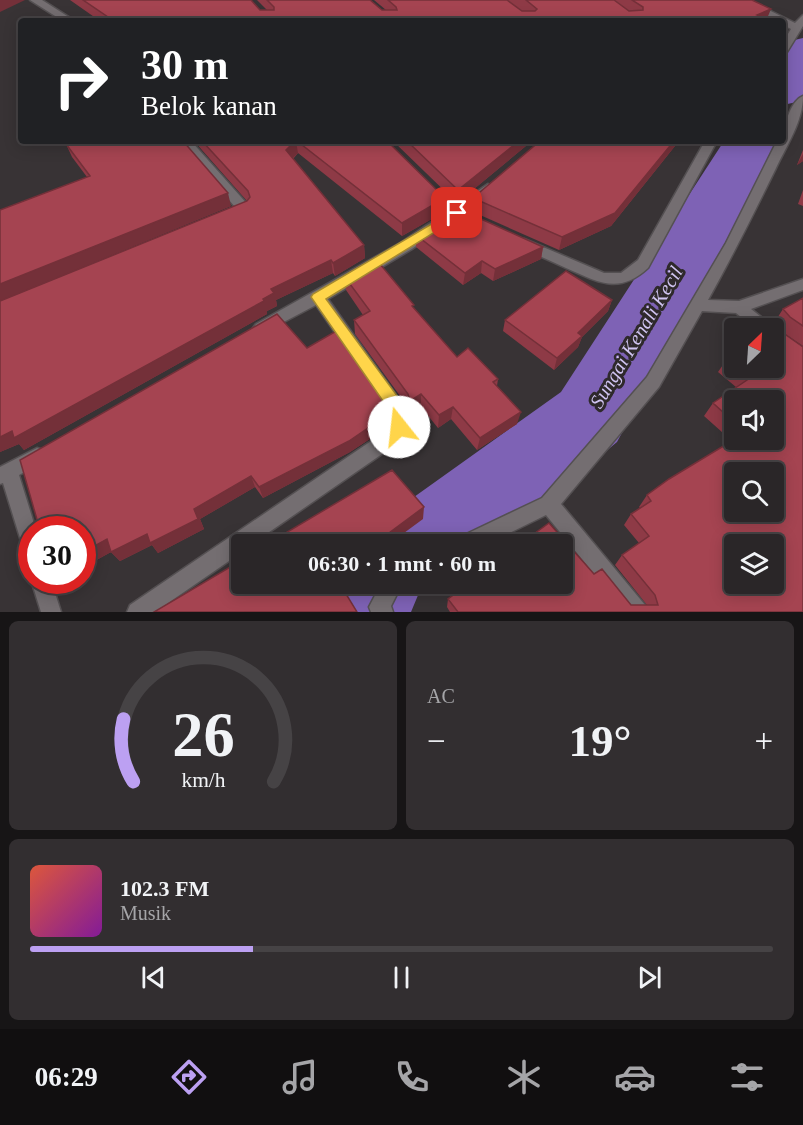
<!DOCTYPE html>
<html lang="id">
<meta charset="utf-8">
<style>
:root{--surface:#2a2628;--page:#322e30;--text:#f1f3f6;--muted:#a5a5a8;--line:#464345;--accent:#bca0f2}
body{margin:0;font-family:Georgia,serif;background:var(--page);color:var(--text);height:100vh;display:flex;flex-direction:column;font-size:22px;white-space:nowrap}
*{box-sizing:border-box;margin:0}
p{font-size:20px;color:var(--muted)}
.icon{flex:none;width:33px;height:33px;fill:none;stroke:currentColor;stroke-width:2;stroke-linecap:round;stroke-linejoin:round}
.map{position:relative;height:612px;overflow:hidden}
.details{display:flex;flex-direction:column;gap:9px;padding:9px;background:#171516;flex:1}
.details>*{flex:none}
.guide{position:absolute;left:18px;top:18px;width:768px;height:126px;border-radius:6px;box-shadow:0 3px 15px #0003,0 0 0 2px var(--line);background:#202124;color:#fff;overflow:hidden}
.needle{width:39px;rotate:25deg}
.fabs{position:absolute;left:724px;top:318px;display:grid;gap:12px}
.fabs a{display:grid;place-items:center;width:60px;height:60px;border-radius:6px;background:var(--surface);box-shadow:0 3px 15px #0003,0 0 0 2px var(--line);font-size:30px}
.speed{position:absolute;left:18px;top:516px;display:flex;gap:12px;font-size:30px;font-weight:700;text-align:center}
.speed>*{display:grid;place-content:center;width:78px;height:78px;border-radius:50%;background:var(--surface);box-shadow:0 3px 15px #0003,0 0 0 2px var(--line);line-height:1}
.speed .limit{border:9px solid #d22;background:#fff;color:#111}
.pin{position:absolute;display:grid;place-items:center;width:51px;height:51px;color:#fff;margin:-26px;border-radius:12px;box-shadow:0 3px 9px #0006}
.me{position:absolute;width:66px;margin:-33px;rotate:344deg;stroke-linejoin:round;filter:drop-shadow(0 0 4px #0008)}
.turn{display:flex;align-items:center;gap:21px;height:126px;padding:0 24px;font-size:27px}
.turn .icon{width:78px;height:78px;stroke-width:2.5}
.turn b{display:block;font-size:42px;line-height:51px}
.big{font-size:45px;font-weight:800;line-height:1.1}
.details .widget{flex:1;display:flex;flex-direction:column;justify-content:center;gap:9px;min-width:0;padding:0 21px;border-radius:9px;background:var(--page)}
.details .dial{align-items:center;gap:0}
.dial svg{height:156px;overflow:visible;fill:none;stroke:var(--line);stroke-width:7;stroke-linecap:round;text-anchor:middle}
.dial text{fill:var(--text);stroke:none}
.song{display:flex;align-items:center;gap:18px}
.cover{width:72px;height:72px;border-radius:9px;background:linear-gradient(135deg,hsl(10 70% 55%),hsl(290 70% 35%))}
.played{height:6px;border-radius:3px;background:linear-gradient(90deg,var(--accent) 30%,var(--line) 30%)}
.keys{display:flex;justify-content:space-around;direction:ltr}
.heat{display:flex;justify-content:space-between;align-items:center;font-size:33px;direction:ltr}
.details .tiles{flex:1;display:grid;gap:9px;grid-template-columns:1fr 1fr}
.widget:last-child{grid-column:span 2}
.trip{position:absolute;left:231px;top:534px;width:342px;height:60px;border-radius:6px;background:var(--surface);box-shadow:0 3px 15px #0003,0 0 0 2px var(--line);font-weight:800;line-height:60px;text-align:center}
.dock{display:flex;height:96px;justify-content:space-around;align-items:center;background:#110f10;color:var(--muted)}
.dock .icon{width:42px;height:42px}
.dock .active{color:var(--accent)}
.dock b{font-size:27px;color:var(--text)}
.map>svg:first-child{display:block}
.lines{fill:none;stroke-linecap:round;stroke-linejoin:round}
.river{fill:#7e62b5;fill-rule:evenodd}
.street-casing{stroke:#545052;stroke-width:3}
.street{fill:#746e71;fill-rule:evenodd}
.wall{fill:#8e3a46;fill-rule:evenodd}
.shaded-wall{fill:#743039}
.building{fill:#a54451;stroke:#743039;stroke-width:1.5;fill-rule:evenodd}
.route{fill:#ffd54a;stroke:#a68a30;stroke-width:1.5}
.labels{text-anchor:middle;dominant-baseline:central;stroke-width:6;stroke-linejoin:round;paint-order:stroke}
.water-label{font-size:20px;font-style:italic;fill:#d0c4f1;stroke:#2e292b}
</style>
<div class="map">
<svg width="803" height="612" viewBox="0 0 803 612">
<rect width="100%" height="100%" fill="#383335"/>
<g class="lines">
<!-- river -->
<path class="river" d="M803,38V98L801,101L783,105V46L786,42Z
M724,141H780L617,442L495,544H355L375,536L381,539L393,512L561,392Z
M302,584H440L425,590L421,588L411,612H290Z"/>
<defs>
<path id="street" d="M30,0H42L75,21H63Z
M736,0H748L795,23L803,15V26L787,52L783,53V42L791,29L783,25V21H776Z
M803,96C803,121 787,145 776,168C754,213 732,257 708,300L739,301L803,279V290L751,309L770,324L772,328H755L736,313L702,311L659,387L561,504L645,605L648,612H625L546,515L487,544H457L460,537L542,498L647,377L726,243L777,141H783C783,128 790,101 803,96Z
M179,141H191L249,206L251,209C246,215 233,219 225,217L223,214L225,211L235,207Z
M705,141H717L648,268C619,295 598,282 566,268C551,261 535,254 519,247L517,244L524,239L529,241L604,273H621L638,260Z
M488,184L494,188L493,191L412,249L328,299L409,413L408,427L395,445L252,544H242V552L155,612H127L130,605L383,433L391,424V414L316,305L261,334L256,332L253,328L256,324L402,242Z
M37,448L43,450L46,456L43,462L19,475L36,530H32V557L25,554L3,483L0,484V467Z
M32,579V580H51L61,612H41L31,580Z
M381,584H402L391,606L393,612H371L369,607Z"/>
</defs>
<!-- street casing -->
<use href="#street" class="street-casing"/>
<!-- street -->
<use href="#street" class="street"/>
</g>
<!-- wall -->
<path class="wall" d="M70,0H251L260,10H267L257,0H370L382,10H386L374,0H752L767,19L771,21H100Z
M194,141H387L444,212L402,236L298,153L293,159L364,245L365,258L335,276L333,273L276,300L277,306L267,311V314L24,450L19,444L0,452V301L247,201Z
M393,141H532L457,203Z
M540,141H679L611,226L559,250L471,211L473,198Z
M66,144L231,206L0,301L87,177L72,157Z
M803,150V161L797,165Z
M803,190V206L798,204Z
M416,235L543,247L541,259L493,281L481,273L463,285L416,247Z
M344,276L414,308L457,357L498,379L497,386L517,424L477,450L451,419L438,428L421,407L410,413L408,407L355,334L354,320L363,315L346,290Z
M803,298V346L782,332L803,612H450L447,607L448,599L594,574L631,605H647L615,565L622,555L639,543L624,525L631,514L640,508L639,507L647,495L732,441L704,416L713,403L736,387L718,372L727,359L735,353V368H774L776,326L774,323L783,309ZM735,400L774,440H735Z
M612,300L608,311L582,337L578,347L554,370L503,331L505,320Z
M307,348L389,423L382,431L350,452L263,498L255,487L200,519L204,529L158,553L152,545L120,561L111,552L82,568V530Z"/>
<!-- shaded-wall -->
<path class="shaded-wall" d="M0,0H25L0,12Z
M771,9L766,21L757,15Z
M295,141H296L298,153L288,163L286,150Z
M519,141H532L457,203L458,190Z
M674,141H679L611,226L559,250L562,237Z
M803,154V161L797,165Z
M228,193L231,206L0,301V284Z
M445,198L444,212L402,236V223Z
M364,245L365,258L335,276L333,263Z
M543,247L541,259L493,281L495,269Z
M331,260L333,273L276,300L277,306L267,311V314L24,450L19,444L0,452V437L263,299L271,289Z
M482,261L481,273L463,285L465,273Z
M612,300L608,311L582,337L578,347L554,370L557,358L578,333Z
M421,394V407L410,413V401Z
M388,403L389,423L382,431L350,452L263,498L259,487Z
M453,407L451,419L438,428L439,415Z
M521,412L517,424L477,450L480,438Z
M251,476L255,487L200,519L204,529L158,553L152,545L120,561L111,552L82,568V553L107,539L147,534Z
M424,507L423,519L389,544H374Z"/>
<!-- building -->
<path class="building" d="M83,0H251L260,10H274V7L267,0H370L382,10H397L396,7L388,0H507L522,11H535L537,9L526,0H614L629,11L643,10V7L632,0H752L771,9L757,15L771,21H114Z
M73,141H183L228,193L0,284V210L90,176L66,144Z
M202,141H295L286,150L364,245L333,263L331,260L271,289L274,293L263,299L264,301L14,438L12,431L0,437V301L247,201L250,197L248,191Z
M297,141H387L445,198L402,223Z
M407,141H519L458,190Z
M540,141H674L615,213L562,237L473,198Z
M459,209L543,247L495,269L482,261L465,273L416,235Z
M375,258L414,305L412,306L457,357L468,348L498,379L493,382L521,412L480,438L453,407L439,415L421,394L410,401L408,394L354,320L370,311L344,276Z
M566,271L612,300L578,333L582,336L557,358L505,320Z
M803,298V326L790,317L783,309Z
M277,314L307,348L338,330L388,403V411L381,419L349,441L259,487L251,476L194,509L198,519L150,543L147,534L111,552L107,539L82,553V530H40L20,460Z
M781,322L782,332L803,347V612H458L448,599L468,584H562V544H520L549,523L594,574L602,569L631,605H658L655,595L622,555L649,536L631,514L651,501L647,495L669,479L735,439L774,440V400H735V423L713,403L750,378L737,368H774V328H772ZM735,472H774V512H735ZM735,544H774V584H735Z
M735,353V366L727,359Z
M392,470L424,507L374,544H267Z
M242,560V584H340L357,612H154Z"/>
<!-- route -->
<path class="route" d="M457,209L461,210V216L326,299L406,408C409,415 408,425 405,432L399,434L393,432L391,427L392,414L311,297L313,294Z"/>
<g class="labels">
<!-- water labels -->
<g class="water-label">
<text transform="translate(636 337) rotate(-59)">Sungai Kenali Kecil</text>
</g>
</g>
</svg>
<div class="fabs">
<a><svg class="needle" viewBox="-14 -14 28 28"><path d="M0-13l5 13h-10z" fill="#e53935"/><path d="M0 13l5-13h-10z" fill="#a5a5a8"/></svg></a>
<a><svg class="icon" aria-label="sound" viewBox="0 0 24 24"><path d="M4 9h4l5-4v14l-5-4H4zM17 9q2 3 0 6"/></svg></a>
<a><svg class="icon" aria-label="search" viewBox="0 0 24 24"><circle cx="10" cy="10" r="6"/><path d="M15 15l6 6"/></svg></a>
<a><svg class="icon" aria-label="layers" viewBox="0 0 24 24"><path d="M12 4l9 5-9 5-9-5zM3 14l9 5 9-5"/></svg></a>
</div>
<div class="speed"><div class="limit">30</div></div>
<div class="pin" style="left:457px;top:213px;background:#d93025"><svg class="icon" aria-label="arrive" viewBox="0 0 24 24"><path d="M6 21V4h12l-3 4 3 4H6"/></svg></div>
<svg class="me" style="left:399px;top:427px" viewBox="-20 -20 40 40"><circle r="19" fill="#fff"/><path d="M0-13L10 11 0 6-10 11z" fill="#ffd54a"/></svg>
<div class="trip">06:30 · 1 mnt · 60 m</div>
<div class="guide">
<div class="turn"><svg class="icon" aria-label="right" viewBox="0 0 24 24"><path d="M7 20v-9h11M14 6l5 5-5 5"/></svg><div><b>30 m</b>Belok kanan</div></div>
</div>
</div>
<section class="details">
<div class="tiles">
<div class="widget dial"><svg viewBox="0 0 100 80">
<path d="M14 69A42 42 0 1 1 86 69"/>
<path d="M14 69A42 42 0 0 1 9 37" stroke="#bca0f2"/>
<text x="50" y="56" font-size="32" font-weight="700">26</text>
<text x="50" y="72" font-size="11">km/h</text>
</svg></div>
<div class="widget"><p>AC</p>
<div class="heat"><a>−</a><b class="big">19°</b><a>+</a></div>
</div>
<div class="widget">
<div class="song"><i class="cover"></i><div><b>102.3 FM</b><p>Musik</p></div></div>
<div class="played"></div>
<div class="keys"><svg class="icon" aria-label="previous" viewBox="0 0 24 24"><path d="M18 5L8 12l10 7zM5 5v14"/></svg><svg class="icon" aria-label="pause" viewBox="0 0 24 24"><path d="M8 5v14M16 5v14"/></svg><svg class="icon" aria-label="next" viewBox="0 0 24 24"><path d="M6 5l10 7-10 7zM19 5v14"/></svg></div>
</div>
</div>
</section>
<nav class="dock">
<b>06:29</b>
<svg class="icon active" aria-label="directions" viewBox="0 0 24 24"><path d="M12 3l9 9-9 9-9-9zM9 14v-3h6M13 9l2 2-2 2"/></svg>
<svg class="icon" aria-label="music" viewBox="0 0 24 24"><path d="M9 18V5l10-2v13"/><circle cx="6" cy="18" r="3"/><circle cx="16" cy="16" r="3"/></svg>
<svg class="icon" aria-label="phone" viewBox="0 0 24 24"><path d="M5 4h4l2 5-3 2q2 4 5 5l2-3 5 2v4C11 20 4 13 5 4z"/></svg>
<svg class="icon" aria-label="climate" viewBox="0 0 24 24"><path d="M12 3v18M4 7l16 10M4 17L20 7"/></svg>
<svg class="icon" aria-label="car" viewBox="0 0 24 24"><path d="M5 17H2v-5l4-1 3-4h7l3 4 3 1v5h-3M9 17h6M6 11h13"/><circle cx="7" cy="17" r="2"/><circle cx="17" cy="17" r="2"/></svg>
<svg class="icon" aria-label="filters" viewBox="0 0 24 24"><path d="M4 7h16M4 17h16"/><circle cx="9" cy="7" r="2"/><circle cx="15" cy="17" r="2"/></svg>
</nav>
